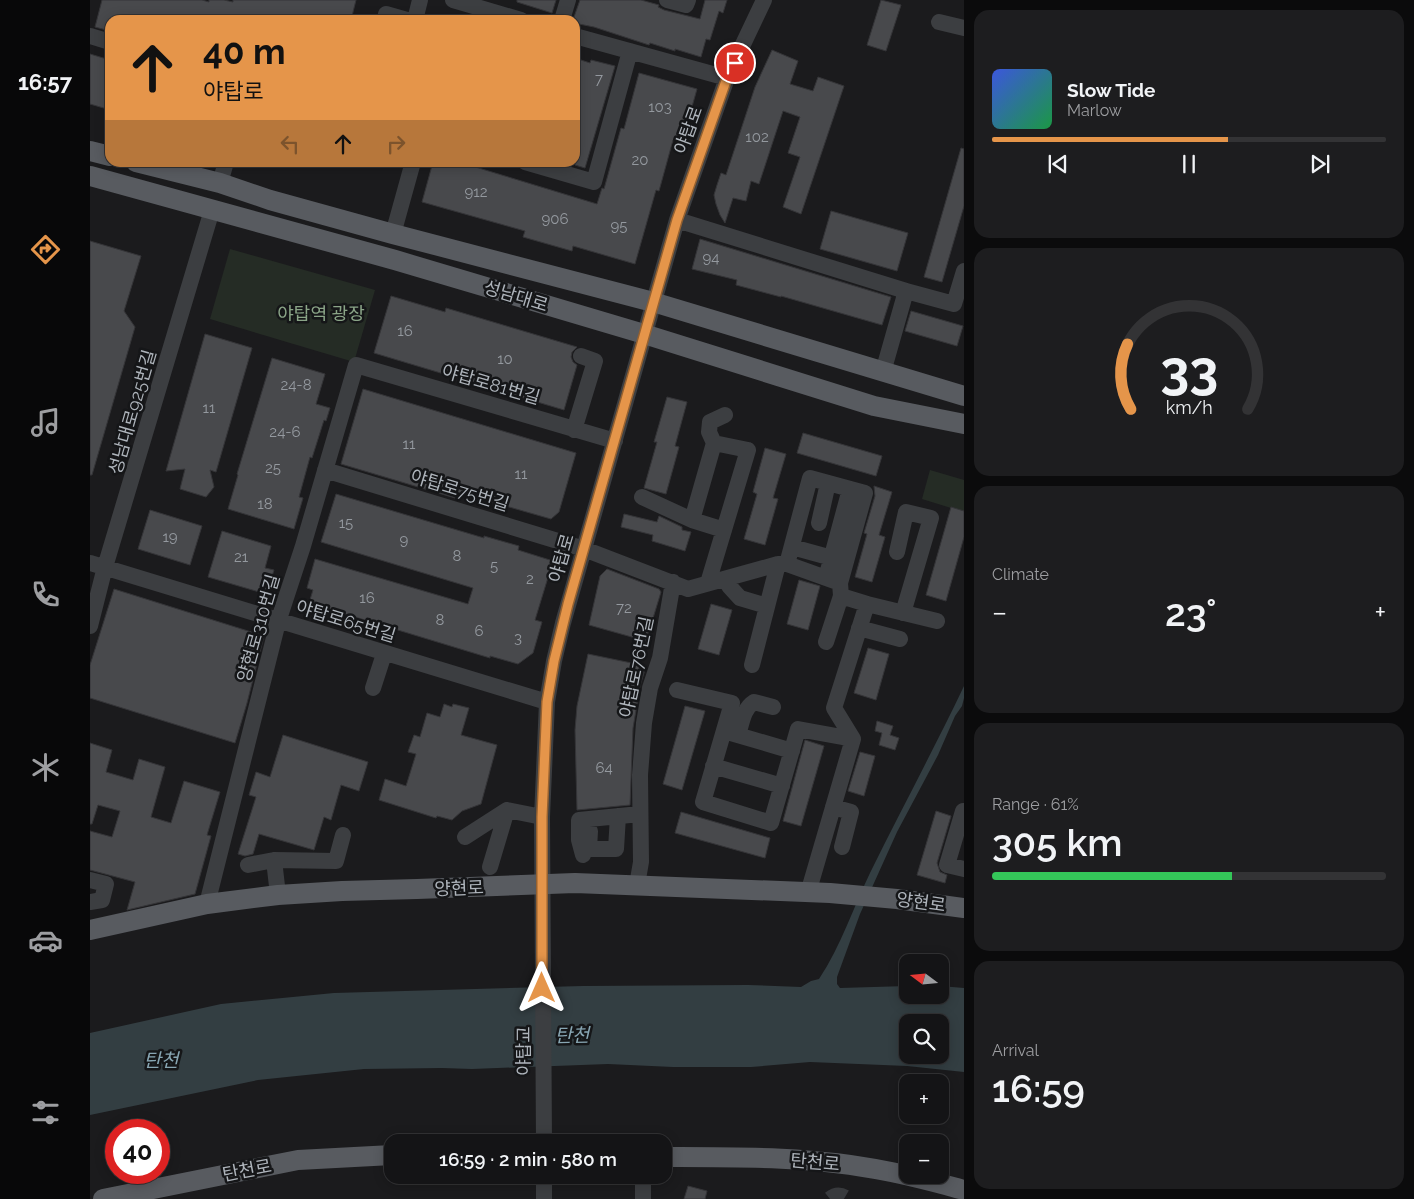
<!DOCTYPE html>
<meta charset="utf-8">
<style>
:root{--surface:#141416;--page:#1d1d1f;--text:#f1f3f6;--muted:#9d9ea1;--line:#333335;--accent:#e5954a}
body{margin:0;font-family:Raleway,"Noto Sans KR",sans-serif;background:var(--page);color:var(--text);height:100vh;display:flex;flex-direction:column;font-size:19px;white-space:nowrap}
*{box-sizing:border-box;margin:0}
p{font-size:16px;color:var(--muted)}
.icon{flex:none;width:28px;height:28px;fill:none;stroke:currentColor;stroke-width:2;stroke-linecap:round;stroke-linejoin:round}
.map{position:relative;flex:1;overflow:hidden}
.panel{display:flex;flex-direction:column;gap:10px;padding:10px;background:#0b0b0c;width:450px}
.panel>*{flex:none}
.guide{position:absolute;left:15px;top:15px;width:475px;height:152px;border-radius:15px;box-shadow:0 2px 12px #0003,0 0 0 1px var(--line);background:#e5954a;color:#111;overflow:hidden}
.needle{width:32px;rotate:286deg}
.controls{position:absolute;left:809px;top:954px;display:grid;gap:10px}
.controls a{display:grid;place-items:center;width:50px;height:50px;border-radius:10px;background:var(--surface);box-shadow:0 2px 12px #0003,0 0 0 1px var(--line);font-size:25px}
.speed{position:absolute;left:15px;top:1119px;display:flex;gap:10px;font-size:25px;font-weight:700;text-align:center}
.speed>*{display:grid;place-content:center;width:65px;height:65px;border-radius:50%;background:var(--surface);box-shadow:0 2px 12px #0003,0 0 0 1px var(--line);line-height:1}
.speed .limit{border:8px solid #d22;background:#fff;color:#111}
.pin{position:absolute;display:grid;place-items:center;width:42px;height:42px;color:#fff;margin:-21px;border:2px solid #fff;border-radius:50%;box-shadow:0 1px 5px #0007}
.me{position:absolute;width:55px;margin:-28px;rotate:0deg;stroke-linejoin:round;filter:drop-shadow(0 0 4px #0008)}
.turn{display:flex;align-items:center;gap:18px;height:105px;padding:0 15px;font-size:22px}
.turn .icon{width:65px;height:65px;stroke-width:2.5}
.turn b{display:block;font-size:35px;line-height:42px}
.lanes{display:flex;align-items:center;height:48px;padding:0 15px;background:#0003;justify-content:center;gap:25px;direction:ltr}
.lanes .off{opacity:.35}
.big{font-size:38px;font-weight:600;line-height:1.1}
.panel .widget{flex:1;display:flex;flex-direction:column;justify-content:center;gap:8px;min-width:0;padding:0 18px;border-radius:15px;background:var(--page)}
.panel .dial{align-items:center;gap:0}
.dial svg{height:130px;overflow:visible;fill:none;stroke:var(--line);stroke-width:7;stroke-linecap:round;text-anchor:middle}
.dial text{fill:var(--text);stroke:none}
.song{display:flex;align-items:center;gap:15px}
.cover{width:60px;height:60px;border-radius:8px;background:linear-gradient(135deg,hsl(230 70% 55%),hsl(140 70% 35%))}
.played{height:5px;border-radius:2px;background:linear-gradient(90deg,var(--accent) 60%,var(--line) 60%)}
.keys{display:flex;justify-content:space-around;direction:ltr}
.heat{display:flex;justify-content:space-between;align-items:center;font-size:28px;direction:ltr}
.charge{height:8px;border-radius:4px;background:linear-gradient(90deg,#34c759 61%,var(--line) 0)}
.trip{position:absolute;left:294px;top:1134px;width:288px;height:50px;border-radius:15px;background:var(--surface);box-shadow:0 2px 12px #0003,0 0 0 1px var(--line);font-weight:600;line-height:50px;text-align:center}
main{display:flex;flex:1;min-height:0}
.tabs{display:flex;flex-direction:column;width:90px;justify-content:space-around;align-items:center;background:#080809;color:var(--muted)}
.tabs .icon{width:35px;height:35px}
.tabs .active{color:var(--accent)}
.tabs b{font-size:22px;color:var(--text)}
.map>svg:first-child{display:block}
.green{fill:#252c25}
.water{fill:#333e42;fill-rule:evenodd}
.building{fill:#48494c;stroke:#353538}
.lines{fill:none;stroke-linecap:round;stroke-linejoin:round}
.minor-tunnel{stroke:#383a3d;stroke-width:16;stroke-dasharray:16 8;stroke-linecap:butt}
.minor{stroke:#3c3e41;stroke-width:16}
.major{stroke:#585b60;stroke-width:20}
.route-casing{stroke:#956130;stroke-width:12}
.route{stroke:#e5954a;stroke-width:9}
.labels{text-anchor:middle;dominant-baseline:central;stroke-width:5;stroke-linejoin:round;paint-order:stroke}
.number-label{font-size:15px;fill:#94999f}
.street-label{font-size:18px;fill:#aeb4bb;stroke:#151618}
.park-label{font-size:18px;fill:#8aa487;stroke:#151618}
.water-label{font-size:19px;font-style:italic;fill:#88a6b3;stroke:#151618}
</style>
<main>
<nav class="tabs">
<b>16:57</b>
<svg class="icon active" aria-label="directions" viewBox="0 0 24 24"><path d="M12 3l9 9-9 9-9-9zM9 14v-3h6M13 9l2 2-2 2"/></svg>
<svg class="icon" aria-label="music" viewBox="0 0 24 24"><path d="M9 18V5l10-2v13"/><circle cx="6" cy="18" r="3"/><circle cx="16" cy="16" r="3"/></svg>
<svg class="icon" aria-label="phone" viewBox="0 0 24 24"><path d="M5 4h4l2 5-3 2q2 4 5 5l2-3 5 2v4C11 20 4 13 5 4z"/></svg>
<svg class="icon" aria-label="climate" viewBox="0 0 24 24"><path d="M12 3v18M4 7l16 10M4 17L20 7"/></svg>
<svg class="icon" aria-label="car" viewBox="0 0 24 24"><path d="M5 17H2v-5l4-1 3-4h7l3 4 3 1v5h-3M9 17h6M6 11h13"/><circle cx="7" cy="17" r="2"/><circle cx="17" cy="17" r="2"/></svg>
<svg class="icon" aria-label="filters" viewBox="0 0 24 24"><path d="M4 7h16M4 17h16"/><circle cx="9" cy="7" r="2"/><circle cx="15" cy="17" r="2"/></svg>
</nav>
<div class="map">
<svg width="874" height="1199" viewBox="0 0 874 1199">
<rect width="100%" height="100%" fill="#1b1b1d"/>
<!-- green -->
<path class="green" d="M140,249L285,290L264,362L120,319Z
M840,470L874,480V512L832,499Z"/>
<!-- water -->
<path class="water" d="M874,686V698L872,706L865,716L848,755L807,832L770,914L747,977V984L750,988L817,986L818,995H850V986L874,988V1072L817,1066L720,1062L661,1067H583L518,1064L382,1069L352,1068L274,1069L168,1080L0,1115V1033L131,1004L244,993L493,986L658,985L711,987L721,981L729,979C751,946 763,908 780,873C811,810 844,749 874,686ZM818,1022H850V1055H818Z"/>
<!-- building -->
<path class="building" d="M12,0H112L119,2V0H134L143,2V0H266L261,20H20V31L5,27Z
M427,0H466L462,13L427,2Z
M490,0H551L569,5L568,7L574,10L610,19L615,0H637L633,13L629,11L620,40L616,39L611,57L585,49V51L560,43L559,45L504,27L489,24L484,17Z
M791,0L811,5L796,51L777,45Z
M682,50L708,61L700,84L723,91L728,77L754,86L711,214L693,207L710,157L698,153L710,117L693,111L669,184L661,181L656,201L643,198L635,223L630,215L626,204L624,195L627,185L631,173L636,175L665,87Z
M0,54L20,60V99L17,109L0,104Z
M485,58L500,63L501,60L525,66L495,168L485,165Z
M549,73L607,89L592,142L583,140L569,191L566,190L545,264L483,246L482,251L433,237L435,231L332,202L343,162H369L507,204L512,188L514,189L531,128L534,129Z
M871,148L874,149V206L852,282L834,277Z
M741,211L818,233L807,271L730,249Z
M610,239L801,297L792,325L691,296V297L646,285L647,280L602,269Z
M0,241L51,256L34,311L45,327L2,475H0Z
M301,296L355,312L356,308L487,347L482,352L481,357L483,362L487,365L474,410L284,353Z
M821,311L873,326L867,346L815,331Z
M115,334L162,348L126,472L120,470L124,487L116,497L90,489L95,469L76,471Z
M182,358L235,374L226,404L240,408L236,421L234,420L222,458L220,457L209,497L213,498L204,529L138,509L148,475L147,474Z
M273,389L486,453L469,512L461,519L367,492L365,498L251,464Z
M577,397L597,402L585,446L589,447L576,494L554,488L567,442H564Z
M713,433L792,456L786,476L707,453Z
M675,448L696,454L683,498L688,499L675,545L654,539L667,494L663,492Z
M784,486L802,492L789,535L795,537L782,582L765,577L777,534L774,533L785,496Z
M246,494L394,538V536L429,546L428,550L463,561L445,620L452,622L443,653L428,664L400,656V658L219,603L223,590L217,588L225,559L378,604L383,588L231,542Z
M861,507L874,511V537L856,601L836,595Z
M60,510L112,526L100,565L48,549Z
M534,514L567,522L569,516L592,527V530L601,532L595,551L562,541L563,535L531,527Z
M132,531L181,546L175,568L184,570L176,594L118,577Z
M517,569L569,589L571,592L556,641L499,625L510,576Z
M709,580L730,586L718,630L697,624Z
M24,589L174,636L157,703L145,743L0,698V665Z
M621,604L642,610L629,655L608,649Z
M778,648L799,654L786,700L764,693Z
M498,654L556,666L550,686L543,728L540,805L487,810L485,730L487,706Z
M354,704L362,707L363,704L379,708L371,735L407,745L391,804L372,811L362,820L347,816L346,818L289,800L295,779L316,786L326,754L318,752L324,735L330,737L337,713L350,717Z
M595,706L615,711L592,790L573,784Z
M787,721L803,726L800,735L809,738L805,750L789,745L792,733L785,731Z
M193,735L278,762L269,791L251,785L241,820L234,817L224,850L169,834L163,854L155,856L148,854L166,797L159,795L166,772L180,777Z
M715,740L734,746L711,826L693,821Z
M0,743L22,750L16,772L43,780L49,759L75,767L61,817L81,823L94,781L130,792L117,835L121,836L105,894L37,910L45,882L0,870V831L22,837L30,811L8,805L2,824H0Z
M770,752L785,756L774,796L758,791Z
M846,811L861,816L847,863L850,872L857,875L855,883L827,875Z
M591,812L680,838L675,858L585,833Z
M598,1186L617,1191L615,1199H594Z"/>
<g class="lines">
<!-- minor-tunnel -->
<path class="minor-tunnel" d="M740,1199C745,1195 751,1194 757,1199"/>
<!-- minor -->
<path class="minor" d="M363,0L431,20
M577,0L596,5L598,0
M296,14L317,20
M325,20L330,0
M472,20L478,0
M849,22L874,28
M0,36L20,42
M485,36L637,78
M435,162L504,182L540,51
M130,183L136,162
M587,220L816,291L793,372
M303,234L323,162
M816,291L864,304L874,271
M484,430L505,361L491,356
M624,443L619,432L620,422L635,415
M235,470L494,549L598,589L688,564
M552,497L602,520
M729,523L738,483
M702,547L742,558
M807,552L816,512L841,518L813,613
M0,563L457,702
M736,578L760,489
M618,583L658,450L624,443L602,520L634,530
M639,586L650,598L677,606
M777,604L847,621
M0,626L15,567L122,210
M769,628L810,639
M736,642L751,596
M662,665L688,564H697
M283,688L294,654
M587,690L642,703L613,802L681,823L708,729L763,739
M634,731L702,751
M648,735C652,723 653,709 664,702L683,707
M623,766L692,786
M743,807L761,812L752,847
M873,811L857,865L874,869
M500,831L499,849H526L528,816
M375,837L417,810
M493,855L489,840V820L550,814
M158,865L184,860
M400,867L417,810L452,817
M0,880L16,884L12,900L0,902
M547,885L551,862L550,775L554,723L560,688L570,658L583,582
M718,893L763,739L744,708L777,604L751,596L750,583L775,493L720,478L697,564L750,583
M188,895L184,860L246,861L253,835
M117,904L188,622L213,546L266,365L525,441
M454,1142L452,817L457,702L464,661L473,623L587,220L637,78L674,0
M454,1175V1199
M553,1175V1199"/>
<!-- major -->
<path class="major" d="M0,151L20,156
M46,162L130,183L180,200L303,234L563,302L874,396
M0,176L305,260L554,334L784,406L874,424
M0,930L117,904L188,895L252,891L327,889L485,883L740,893L807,899L874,908
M572,1157C647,1157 723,1156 796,1171C823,1176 848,1183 874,1190
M13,1199L208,1160L302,1155"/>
</g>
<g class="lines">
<defs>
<path id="route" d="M452,988V817L457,702L464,661L478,604L587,220L637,78L645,63"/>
</defs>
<!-- route casing -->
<use href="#route" class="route-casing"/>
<!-- route -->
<use href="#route" class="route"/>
</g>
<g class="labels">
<!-- number labels -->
<g class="number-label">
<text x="509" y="79">7</text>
<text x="570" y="107">103</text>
<text x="667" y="137">102</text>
<text x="550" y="160">20</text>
<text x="386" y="192">912</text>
<text x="465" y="219">906</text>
<text x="529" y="226">95</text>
<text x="621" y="258">94</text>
<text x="315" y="331">16</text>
<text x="415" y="359">10</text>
<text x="206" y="385">24-8</text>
<text x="119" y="408">11</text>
<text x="195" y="432">24-6</text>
<text x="319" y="444">11</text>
<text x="183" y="468">25</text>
<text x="431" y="474">11</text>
<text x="175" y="504">18</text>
<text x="256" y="523">15</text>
<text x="80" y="537">19</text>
<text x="314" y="540">9</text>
<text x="367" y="556">8</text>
<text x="151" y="557">21</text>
<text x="404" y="566">5</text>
<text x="440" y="579">2</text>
<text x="277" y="598">16</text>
<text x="534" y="608">72</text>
<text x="350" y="620">8</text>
<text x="389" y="631">6</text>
<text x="428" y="638">3</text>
<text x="514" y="768">64</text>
</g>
<!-- street labels -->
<g class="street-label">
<text transform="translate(598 130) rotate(-70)">야탑로</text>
<text transform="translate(426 296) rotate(17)">성남대로</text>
<text transform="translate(401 384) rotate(16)">야탑로81번길</text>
<text transform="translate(42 412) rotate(-74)">성남대로925번길</text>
<text transform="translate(370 490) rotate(17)">야탑로75번길</text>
<text transform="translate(471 558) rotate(-74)">야탑로</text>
<text transform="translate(256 621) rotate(17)">야탑로65번길</text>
<text transform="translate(168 628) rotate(-74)">양현로310번길</text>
<text transform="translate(546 667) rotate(-78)">야탑로76번길</text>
<text transform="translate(369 888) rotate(-2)">양현로</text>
<text transform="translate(831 902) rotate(8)">양현로</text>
<text transform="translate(433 1051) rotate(-90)">야탑교</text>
<text transform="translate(725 1162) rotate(5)">탄천로</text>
<text transform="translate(157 1170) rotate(-11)">탄천로</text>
</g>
<!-- park labels -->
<g class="park-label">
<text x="231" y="313">야탑역 광장</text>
</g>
<!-- water labels -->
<g class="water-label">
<text transform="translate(482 1035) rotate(-1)">탄천</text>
<text x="71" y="1060">탄천</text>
</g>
</g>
</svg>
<div class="controls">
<a><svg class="needle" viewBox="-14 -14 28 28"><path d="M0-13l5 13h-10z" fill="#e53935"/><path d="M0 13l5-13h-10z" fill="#9d9ea1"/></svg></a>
<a><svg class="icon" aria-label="search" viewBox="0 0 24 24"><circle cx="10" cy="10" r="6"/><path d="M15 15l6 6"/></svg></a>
<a>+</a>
<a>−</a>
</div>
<div class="speed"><div class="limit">40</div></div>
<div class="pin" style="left:645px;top:63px;background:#d93025"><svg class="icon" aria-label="arrive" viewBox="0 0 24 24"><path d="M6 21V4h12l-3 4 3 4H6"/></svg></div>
<svg class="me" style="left:452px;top:988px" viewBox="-20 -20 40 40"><path d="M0-17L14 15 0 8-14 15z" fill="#e5954a" stroke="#fff" stroke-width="4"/></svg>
<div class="trip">16:59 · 2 min · 580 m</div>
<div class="guide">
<div class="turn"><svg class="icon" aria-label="ahead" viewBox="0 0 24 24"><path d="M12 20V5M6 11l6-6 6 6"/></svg><div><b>40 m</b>야탑로</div></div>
<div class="lanes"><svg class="icon off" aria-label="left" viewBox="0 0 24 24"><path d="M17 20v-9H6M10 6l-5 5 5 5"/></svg><svg class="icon" aria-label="ahead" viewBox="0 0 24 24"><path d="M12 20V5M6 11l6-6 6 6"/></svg><svg class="icon off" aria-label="right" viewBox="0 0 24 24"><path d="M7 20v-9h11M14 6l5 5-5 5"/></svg></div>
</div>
</div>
<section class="panel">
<div class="widget">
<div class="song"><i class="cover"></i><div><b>Slow Tide</b><p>Marlow</p></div></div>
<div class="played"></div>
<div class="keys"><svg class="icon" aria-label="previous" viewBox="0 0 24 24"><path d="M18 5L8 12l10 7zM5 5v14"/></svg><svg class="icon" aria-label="pause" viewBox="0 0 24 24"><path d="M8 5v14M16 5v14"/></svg><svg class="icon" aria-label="next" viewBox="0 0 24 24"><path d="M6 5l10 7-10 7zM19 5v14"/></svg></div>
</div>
<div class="widget dial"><svg viewBox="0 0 100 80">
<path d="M14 69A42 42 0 1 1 86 69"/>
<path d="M14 69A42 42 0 0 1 12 29" stroke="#e5954a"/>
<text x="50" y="56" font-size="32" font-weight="700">33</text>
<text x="50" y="72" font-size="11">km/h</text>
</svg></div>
<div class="widget"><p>Climate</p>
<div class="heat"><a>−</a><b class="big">23°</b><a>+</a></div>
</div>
<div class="widget"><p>Range · 61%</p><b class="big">305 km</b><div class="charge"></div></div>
<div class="widget"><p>Arrival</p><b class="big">16:59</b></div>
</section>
</main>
